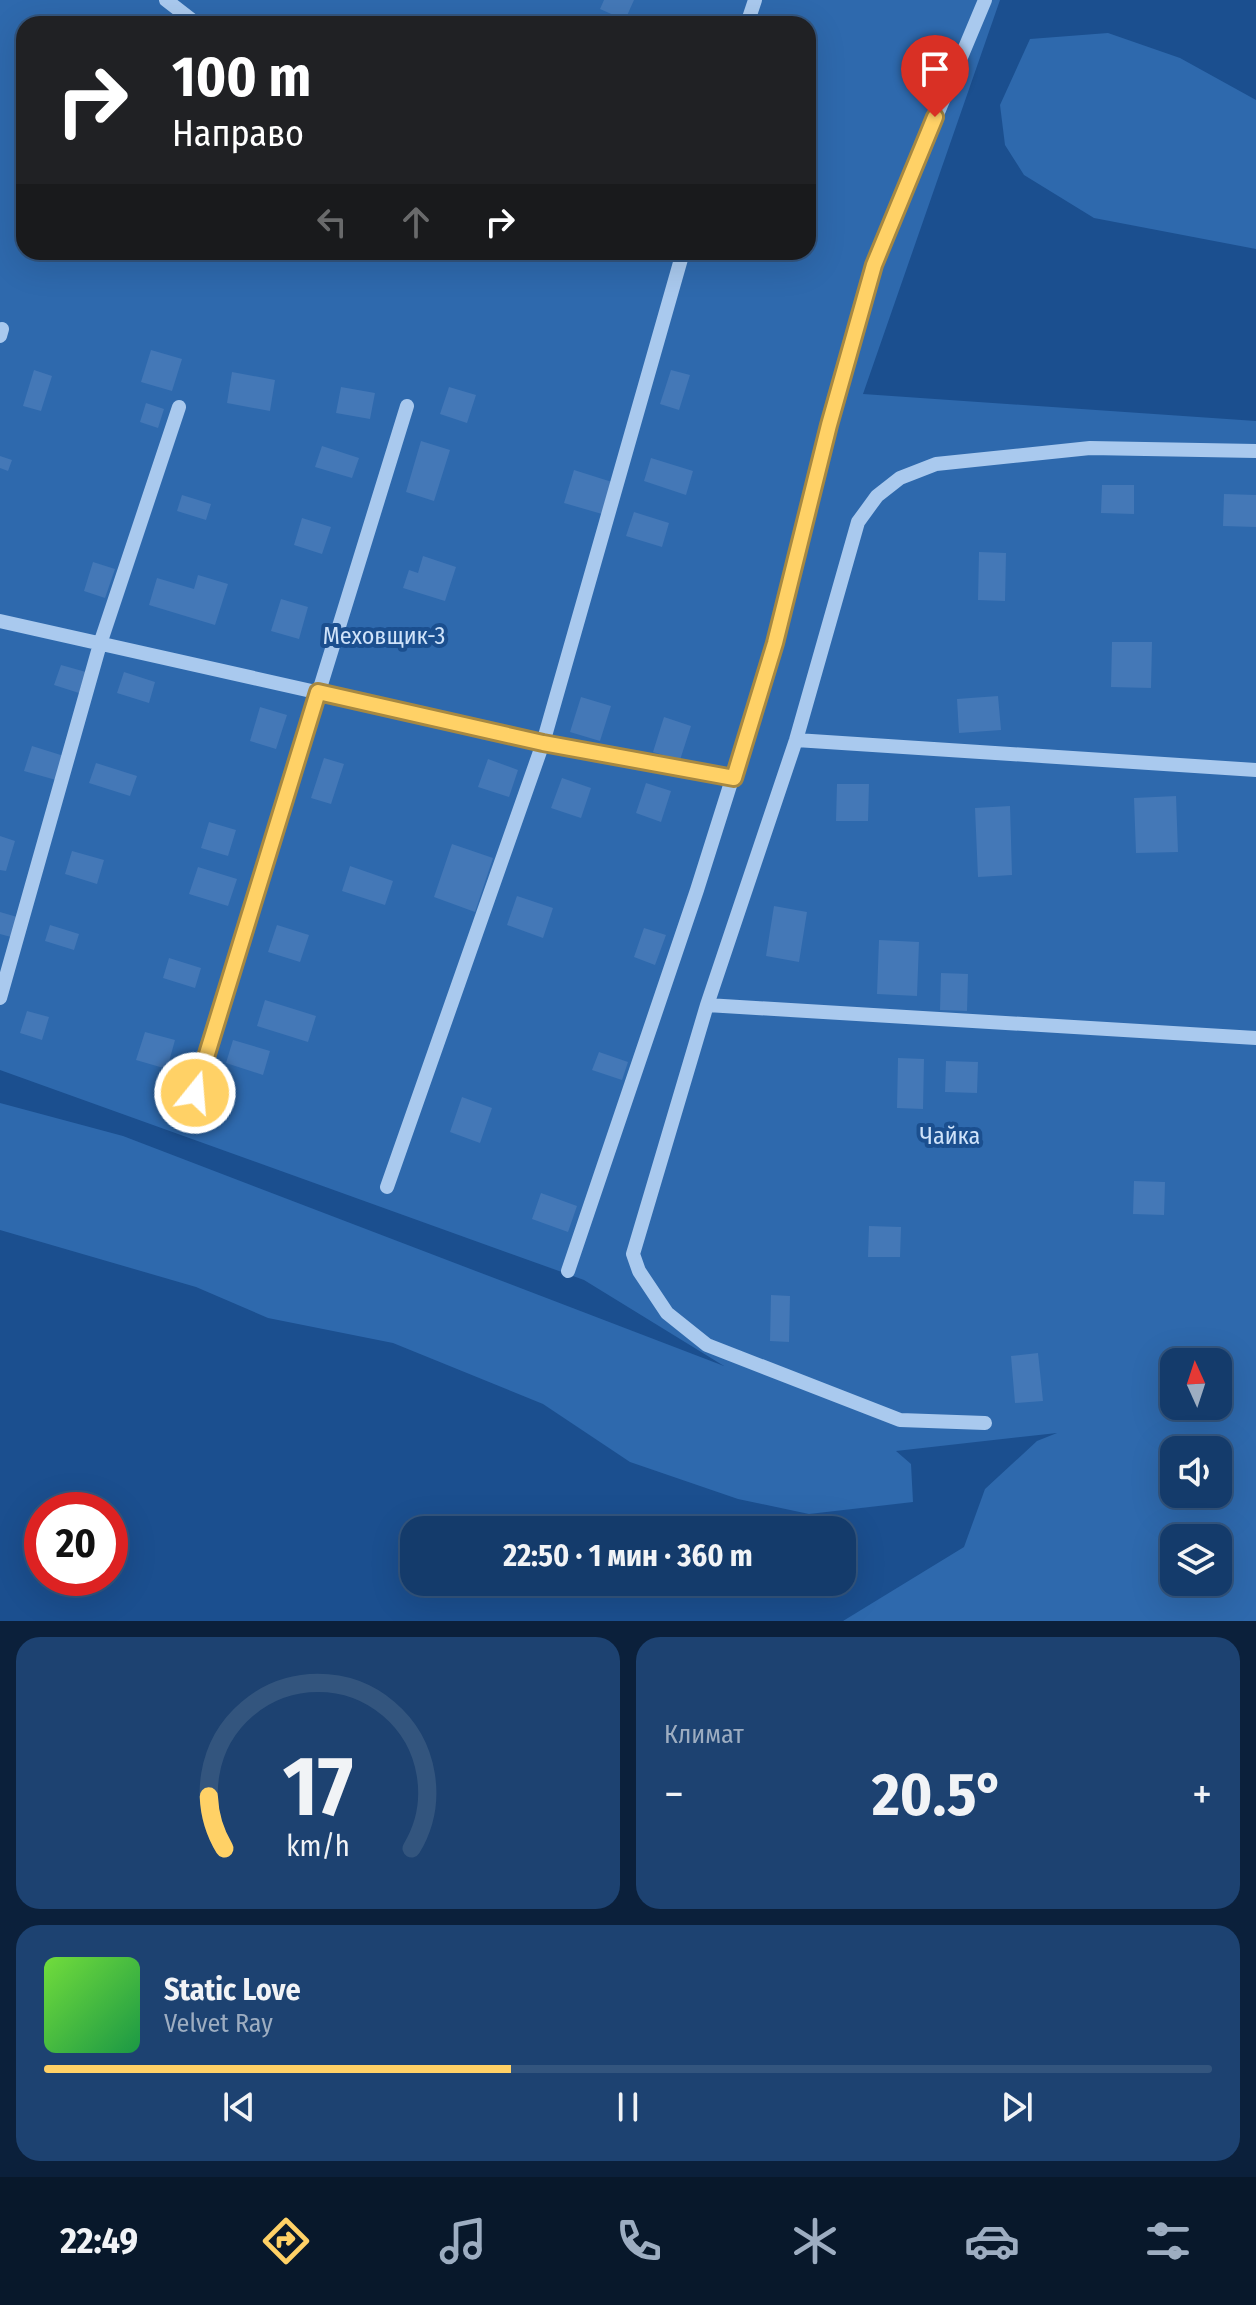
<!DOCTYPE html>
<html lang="ru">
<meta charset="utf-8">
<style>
:root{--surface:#143b6b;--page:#1d4271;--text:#f1f3f6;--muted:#9dadc1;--line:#33557e;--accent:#ffd166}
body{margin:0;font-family:"Fira Sans Condensed",sans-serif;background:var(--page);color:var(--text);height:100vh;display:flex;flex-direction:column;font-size:30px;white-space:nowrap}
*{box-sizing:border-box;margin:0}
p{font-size:26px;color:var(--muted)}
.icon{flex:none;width:44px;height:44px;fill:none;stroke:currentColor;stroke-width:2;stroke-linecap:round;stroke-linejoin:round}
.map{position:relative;height:1621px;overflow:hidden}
.panel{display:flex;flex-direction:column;gap:16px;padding:16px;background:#0b203b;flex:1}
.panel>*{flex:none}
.guide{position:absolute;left:16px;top:16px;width:800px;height:244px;border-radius:24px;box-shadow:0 8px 32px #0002,0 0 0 2px var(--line);background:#202124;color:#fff;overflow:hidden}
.needle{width:52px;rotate:357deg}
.tools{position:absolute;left:1160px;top:1348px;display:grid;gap:16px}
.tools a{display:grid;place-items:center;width:72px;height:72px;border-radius:16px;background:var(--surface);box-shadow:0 8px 32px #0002,0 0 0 2px var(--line);font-size:40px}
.speed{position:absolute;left:24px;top:1492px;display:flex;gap:16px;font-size:40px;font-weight:700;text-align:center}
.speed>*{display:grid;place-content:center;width:104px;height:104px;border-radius:50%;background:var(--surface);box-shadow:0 8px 32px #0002,0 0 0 2px var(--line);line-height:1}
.speed .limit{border:12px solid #d22;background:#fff;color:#111}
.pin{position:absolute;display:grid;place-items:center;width:68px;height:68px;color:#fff;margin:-82px -34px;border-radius:50% 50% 50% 0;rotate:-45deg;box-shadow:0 0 8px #0007}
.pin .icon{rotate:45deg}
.me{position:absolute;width:88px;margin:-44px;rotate:17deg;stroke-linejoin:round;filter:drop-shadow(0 0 6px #0008)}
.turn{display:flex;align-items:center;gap:28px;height:168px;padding:0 24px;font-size:36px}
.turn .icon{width:104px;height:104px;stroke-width:2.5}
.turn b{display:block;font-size:56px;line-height:68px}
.lanes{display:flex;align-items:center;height:76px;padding:0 24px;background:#0003;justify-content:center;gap:40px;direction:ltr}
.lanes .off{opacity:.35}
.big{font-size:60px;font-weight:700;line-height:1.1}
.panel .widget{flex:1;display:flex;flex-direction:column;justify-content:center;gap:12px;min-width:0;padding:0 28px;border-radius:24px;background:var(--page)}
.panel .dial{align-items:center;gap:0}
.dial svg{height:208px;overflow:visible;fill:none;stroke:var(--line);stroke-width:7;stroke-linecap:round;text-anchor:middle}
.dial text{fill:var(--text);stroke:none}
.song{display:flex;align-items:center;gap:24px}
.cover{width:96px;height:96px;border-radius:12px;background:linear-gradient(135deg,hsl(100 70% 55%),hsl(140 70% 35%))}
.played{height:8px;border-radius:4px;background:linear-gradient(90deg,var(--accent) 40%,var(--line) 40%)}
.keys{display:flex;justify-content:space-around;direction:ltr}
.heat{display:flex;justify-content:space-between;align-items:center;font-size:44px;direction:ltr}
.panel .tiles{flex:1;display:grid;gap:16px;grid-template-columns:1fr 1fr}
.widget:last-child{grid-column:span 2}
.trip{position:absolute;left:400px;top:1516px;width:456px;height:80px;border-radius:24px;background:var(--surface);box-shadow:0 8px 32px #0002,0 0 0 2px var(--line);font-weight:700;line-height:80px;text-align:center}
.dock{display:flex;height:128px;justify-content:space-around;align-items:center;background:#08182b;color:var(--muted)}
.dock .icon{width:56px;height:56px}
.dock .current{color:var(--accent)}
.dock b{font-size:36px;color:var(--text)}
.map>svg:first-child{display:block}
.green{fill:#2e69ad;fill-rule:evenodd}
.building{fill:#4478b7}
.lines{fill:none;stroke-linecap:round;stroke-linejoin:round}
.minor{stroke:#a9c9ee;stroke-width:14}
.route-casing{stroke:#a68842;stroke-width:20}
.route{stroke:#ffd166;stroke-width:14}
.labels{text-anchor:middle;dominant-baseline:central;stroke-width:8;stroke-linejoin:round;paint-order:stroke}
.park-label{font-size:24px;fill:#cfe3fa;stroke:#1b4f8f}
</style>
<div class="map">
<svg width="1256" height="1621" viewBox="0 0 1256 1621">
<rect width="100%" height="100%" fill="#1b4f8f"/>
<!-- green -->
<path class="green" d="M0,0H1000L863,394L1256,421V1621H843L964,1547L985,1489L1037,1441L1057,1433L896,1451L911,1464L913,1502L809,1514L738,1499L630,1462L543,1404L393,1343L268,1318L196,1287L0,1230V1103L123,1136L724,1366L584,1280L0,1070ZM24,24H808V252H24ZM1174,1362H1218V1406H1174ZM1174,1450H1218V1494H1174ZM1174,1538H1218V1582H1174Z
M1108,33L1180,58L1256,100V249L1094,218L1024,175L1005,145L1000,105L1030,39Z"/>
<!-- building -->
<path class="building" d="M604,0H634L625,20L600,9Z
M151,350L182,359L172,391L141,382Z
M34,370L52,376L41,411L23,406Z
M671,370L690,375L679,410L660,404Z
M232,372L275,380L270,411L227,403Z
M341,387L375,393L370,419L336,413Z
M449,387L476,395L467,423L440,414Z
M146,403L164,409L158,428L140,422Z
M421,441L450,450L434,501L406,492Z
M322,446L359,458L352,478L315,467Z
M0,456L12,460L8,471L0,468Z
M651,458L693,471L686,495L644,481Z
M574,470L612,482L602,514L564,503Z
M1102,485H1134V514L1101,513Z
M1224,494L1256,495V527L1223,526Z
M182,495L211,504L206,520L177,511Z
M634,512L669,523L662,547L626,536Z
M302,518L331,527L322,554L294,545Z
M979,552L1006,553L1005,601L978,600Z
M423,556L456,567L445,601L403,588L409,570L418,573Z
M93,562L115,569L105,598L84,591Z
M198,575L228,584L215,625L149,605L157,578L194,589Z
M281,599L308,607L299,639L271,631Z
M1112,642H1152L1151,688L1111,687Z
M61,665L86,672L79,693L54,685Z
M124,672L155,682L149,703L117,693Z
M998,696L1001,730L959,733L957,699Z
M581,697L611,706L600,741L570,732Z
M260,707L287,715L276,749L250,741Z
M664,717L691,726L680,760L653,752Z
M32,746L64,756L56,780L24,771Z
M324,758L344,764L331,804L311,798Z
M488,759L518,770L509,797L478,787Z
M96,763L137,776L130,796L89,783Z
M562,778L591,788L581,818L551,808Z
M646,783L671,791L661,822L636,813Z
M837,784H869L868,821H836Z
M1176,796L1178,852L1136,853L1134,798Z
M1010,806L1012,875L978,877L975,808Z
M209,822L236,830L228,856L201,848Z
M0,836L15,841L6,871L0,870Z
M452,844L493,858L475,912L434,897Z
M72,851L104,860L97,884L65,874Z
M350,866L393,881L385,905L342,891Z
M198,867L237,879L228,906L189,894Z
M517,896L553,908L543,938L507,925Z
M774,906L807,912L799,962L766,956Z
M0,912L17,917L11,937L0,934Z
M50,925L79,934L74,950L45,941Z
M277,925L309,935L300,962L268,952Z
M644,928L666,935L655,965L634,957Z
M879,940L919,942L917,996L877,994Z
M169,958L201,968L195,988L163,978Z
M941,973L968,974L967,1011L940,1010Z
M265,1000L316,1016L308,1042L257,1026Z
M27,1011L49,1017L42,1040L20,1033Z
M145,1032L175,1040L167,1069L136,1060Z
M233,1040L270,1051L263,1075L226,1063Z
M599,1052L628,1062L622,1080L592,1070Z
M898,1058L924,1059L923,1109L897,1108Z
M946,1061L978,1062L977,1093L945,1092Z
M462,1097L492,1108L480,1143L450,1132Z
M1134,1181L1165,1182L1164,1215L1133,1214Z
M541,1193L577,1206L568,1232L532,1219Z
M869,1226L901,1227L900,1257H868Z
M771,1295L790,1296L789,1342L770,1341Z
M1038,1353L1043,1401L1015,1403L1011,1356Z"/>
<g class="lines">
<!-- minor -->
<path class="minor" d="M166,0L197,24
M747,24L755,0
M0,336L2,329
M0,621L543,743L734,778
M796,740L1256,770
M0,998L100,644L179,407
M707,1005L1256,1038
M195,1093L407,406
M387,1187L543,743L683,252
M568,1271L697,890L775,643L829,425L874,265L985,0
M985,1423L900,1420L707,1345L667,1313L639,1271L633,1254L707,1005L796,740L858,522L877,496L900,478L936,464L1090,448L1256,451"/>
</g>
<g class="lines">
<defs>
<path id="route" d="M195,1093L318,692L543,743L734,778L775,643L829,425L874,265L935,117"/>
</defs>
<!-- route casing -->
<use href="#route" class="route-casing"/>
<!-- route -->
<use href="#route" class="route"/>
</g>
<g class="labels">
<!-- park labels -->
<g class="park-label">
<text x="384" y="636">Меховщик-3</text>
<text x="950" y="1136">Чайка</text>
</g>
</g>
</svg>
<div class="tools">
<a><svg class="needle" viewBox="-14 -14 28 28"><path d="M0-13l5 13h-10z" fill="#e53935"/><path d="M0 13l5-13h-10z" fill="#9dadc1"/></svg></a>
<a><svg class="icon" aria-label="sound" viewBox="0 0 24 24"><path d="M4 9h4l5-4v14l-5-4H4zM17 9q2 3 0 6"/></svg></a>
<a><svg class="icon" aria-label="layers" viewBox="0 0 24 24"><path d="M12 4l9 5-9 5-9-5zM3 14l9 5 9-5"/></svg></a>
</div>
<div class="speed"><div class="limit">20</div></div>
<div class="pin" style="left:935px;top:117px;background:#d93025"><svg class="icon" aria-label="arrive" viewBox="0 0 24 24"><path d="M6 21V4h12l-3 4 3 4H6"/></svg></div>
<svg class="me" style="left:195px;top:1093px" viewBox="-20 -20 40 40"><circle r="17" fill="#ffd166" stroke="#fff" stroke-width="3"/><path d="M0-11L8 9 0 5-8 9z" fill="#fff"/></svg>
<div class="trip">22:50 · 1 мин · 360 m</div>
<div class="guide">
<div class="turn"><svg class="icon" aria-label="right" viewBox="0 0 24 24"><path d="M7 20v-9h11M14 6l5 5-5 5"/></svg><div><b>100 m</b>Направо</div></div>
<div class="lanes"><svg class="icon off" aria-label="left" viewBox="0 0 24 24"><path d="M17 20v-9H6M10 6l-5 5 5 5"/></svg><svg class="icon off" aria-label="ahead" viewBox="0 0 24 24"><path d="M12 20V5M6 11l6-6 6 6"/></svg><svg class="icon" aria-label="right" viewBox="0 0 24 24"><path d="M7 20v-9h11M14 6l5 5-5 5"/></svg></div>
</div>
</div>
<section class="panel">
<div class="tiles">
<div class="widget dial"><svg viewBox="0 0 100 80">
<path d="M14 69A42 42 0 1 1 86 69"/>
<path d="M14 69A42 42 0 0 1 8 49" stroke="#ffd166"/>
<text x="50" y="56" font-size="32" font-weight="700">17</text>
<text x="50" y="72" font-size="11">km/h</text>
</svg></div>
<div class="widget"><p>Климат</p>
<div class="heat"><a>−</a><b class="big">20.5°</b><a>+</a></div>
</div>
<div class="widget">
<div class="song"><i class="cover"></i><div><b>Static Love</b><p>Velvet Ray</p></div></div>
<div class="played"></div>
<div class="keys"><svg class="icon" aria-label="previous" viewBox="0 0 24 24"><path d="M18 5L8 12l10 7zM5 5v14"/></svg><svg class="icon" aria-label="pause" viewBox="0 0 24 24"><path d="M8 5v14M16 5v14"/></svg><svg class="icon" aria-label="next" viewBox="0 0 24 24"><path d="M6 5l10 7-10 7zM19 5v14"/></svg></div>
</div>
</div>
</section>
<nav class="dock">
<b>22:49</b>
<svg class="icon current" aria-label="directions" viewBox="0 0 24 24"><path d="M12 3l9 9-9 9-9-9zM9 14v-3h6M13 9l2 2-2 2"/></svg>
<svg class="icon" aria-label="music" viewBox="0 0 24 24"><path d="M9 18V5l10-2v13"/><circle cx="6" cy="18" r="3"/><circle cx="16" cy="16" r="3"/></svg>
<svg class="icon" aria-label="phone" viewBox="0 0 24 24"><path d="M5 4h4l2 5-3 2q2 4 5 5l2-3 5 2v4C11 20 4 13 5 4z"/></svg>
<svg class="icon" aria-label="climate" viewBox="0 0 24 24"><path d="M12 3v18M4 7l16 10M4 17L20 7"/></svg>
<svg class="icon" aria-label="car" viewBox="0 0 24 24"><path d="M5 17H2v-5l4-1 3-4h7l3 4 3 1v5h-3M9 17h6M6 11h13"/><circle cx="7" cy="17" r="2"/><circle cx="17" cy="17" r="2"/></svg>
<svg class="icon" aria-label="filters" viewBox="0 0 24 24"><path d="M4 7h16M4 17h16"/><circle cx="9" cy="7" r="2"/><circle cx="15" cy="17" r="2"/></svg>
</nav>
